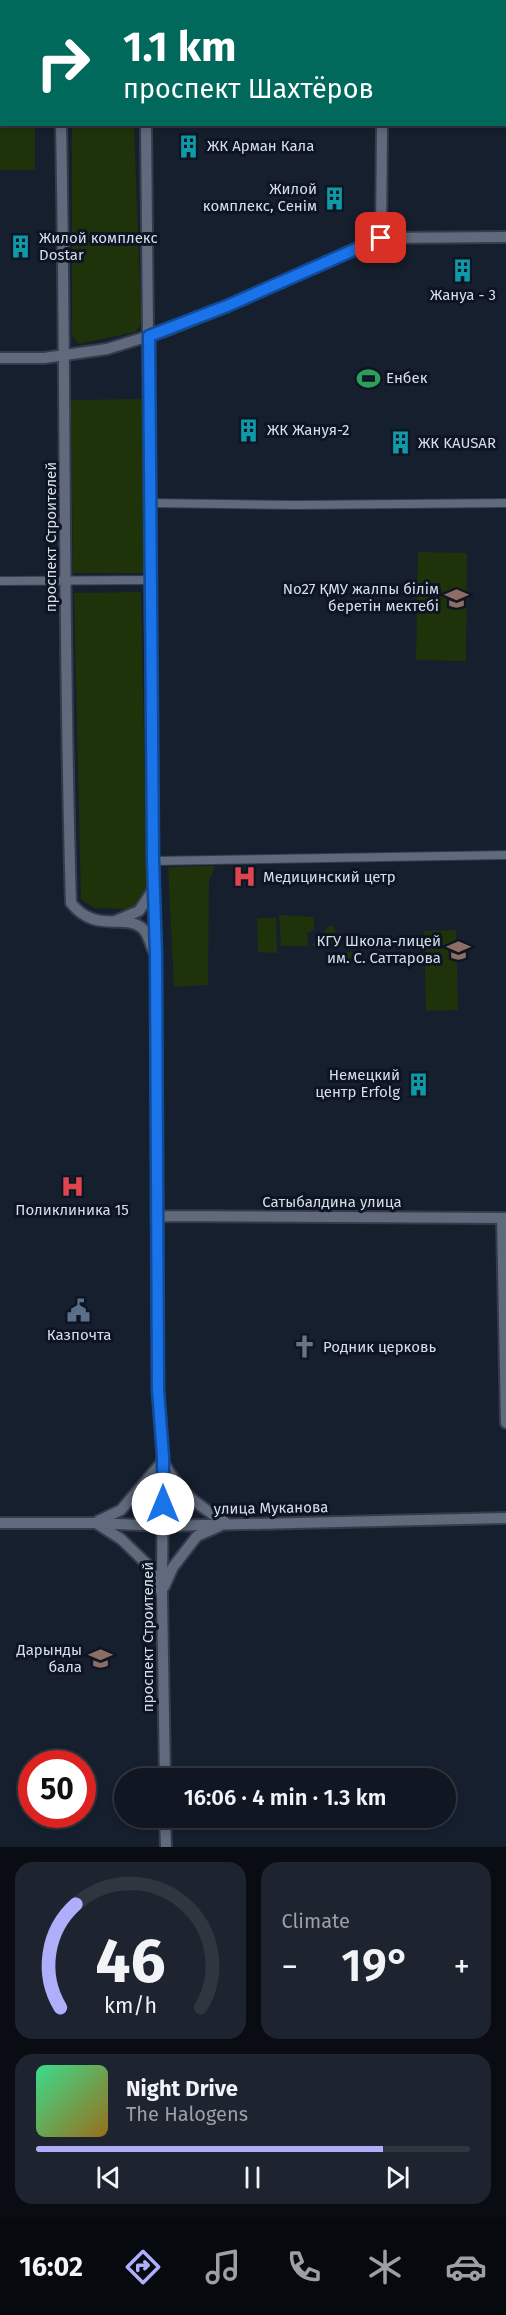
<!DOCTYPE html>
<meta charset="utf-8">
<style>
:root{--surface:#101722;--page:#1e242f;--text:#f1f3f6;--muted:#9c9fa5;--line:#303640;--accent:#aeaefb}
body{margin:0;font-family:"Fira Sans",sans-serif;background:var(--page);color:var(--text);height:100vh;display:flex;flex-direction:column;font-size:22px;white-space:nowrap}
*{box-sizing:border-box;margin:0}
p{font-size:20px;color:var(--muted)}
.icon{flex:none;width:33px;height:33px;fill:none;stroke:currentColor;stroke-width:2;stroke-linecap:round;stroke-linejoin:round}
.map{position:relative;height:1847px;overflow:hidden}
.panel{display:flex;flex-direction:column;gap:15px;padding:15px;background:#090d13;flex:1}
.panel>*{flex:none}
.top-card{position:absolute;left:0px;top:0px;width:507px;height:126px;box-shadow:0 3px 9px #0003,0 0 0 2px var(--line);background:#00695c;color:#fff;overflow:hidden}
.speed{position:absolute;left:18px;top:1750px;display:flex;gap:12px;font-size:30px;font-weight:700;text-align:center}
.speed>*{display:grid;place-content:center;width:78px;height:78px;border-radius:50%;background:var(--surface);box-shadow:0 3px 9px #0003,0 0 0 2px var(--line);line-height:1}
.speed .limit{border:9px solid #d22;background:#fff;color:#111}
.pin{position:absolute;display:grid;place-items:center;width:51px;height:51px;color:#fff;margin:-26px;border-radius:12px;box-shadow:0 3px 9px #0006}
.me{position:absolute;width:66px;margin:-33px;rotate:0deg;stroke-linejoin:round;filter:drop-shadow(0 0 4px #0008)}
.turn{display:flex;align-items:center;gap:21px;height:126px;padding:0 24px;font-size:27px}
.turn .icon{width:78px;height:78px;stroke-width:2.5}
.turn b{display:block;font-size:42px;line-height:51px}
.big{font-size:45px;font-weight:600;line-height:1.1}
.panel .card{flex:1;display:flex;flex-direction:column;justify-content:center;gap:9px;min-width:0;padding:0 21px;border-radius:18px;background:var(--page)}
.panel .dial{align-items:center;gap:0}
.dial svg{height:156px;overflow:visible;fill:none;stroke:var(--line);stroke-width:7;stroke-linecap:round;text-anchor:middle}
.dial text{fill:var(--text);stroke:none}
.song{display:flex;align-items:center;gap:18px}
.cover{width:72px;height:72px;border-radius:9px;background:linear-gradient(135deg,hsl(150 70% 55%),hsl(40 70% 35%))}
.played{height:6px;border-radius:3px;background:linear-gradient(90deg,var(--accent) 80%,var(--line) 80%)}
.keys{display:flex;justify-content:space-around;direction:ltr}
.heat{display:flex;justify-content:space-between;align-items:center;font-size:33px;direction:ltr}
.panel .tiles{flex:1;display:grid;gap:15px;grid-template-columns:1fr 1fr}
.card:last-child{grid-column:span 2}
.trip{position:absolute;left:114px;top:1768px;width:342px;height:60px;border-radius:30px;background:var(--surface);box-shadow:0 3px 9px #0003,0 0 0 2px var(--line);font-weight:600;line-height:60px;text-align:center}
.menu{display:flex;height:96px;justify-content:space-around;align-items:center;background:#06090e;color:var(--muted)}
.menu .icon{width:42px;height:42px}
.menu .active{color:var(--accent)}
.menu b{font-size:27px;color:var(--text)}
.map>svg:first-child{display:block}
.green{fill:#1e330a}
.lines{fill:none;stroke-linecap:round;stroke-linejoin:round}
.street-casing{stroke:#363b49;stroke-width:10}
.secondary-casing{stroke:#363b49;stroke-width:14}
.street{stroke:#606a7d;stroke-width:8}
.secondary{stroke:#606a7d;stroke-width:10}
.route-casing{stroke:#114b97;stroke-width:15}
.route{stroke:#1a73e8;stroke-width:10}
.labels{text-anchor:middle;dominant-baseline:central;stroke-width:6;stroke-linejoin:round;paint-order:stroke}
.poi-label{font-size:15px;fill:#d8dee9;stroke:#0d1524;text-anchor:start}
.street-label{font-size:15px;fill:#d8dee9;stroke:#0d1524}
</style>
<div class="map">
<svg width="506" height="1847" viewBox="0 0 506 1847">
<rect width="100%" height="100%" fill="#161f2e"/>
<!-- green -->
<path class="green" d="M0,18L2,124L35,125V170H0Z
M72,125H134L141,319L140,326L135,332L79,344L72,336Z
M144,399L146,573H73L71,400Z
M418,552L467,553L466,661L416,660Z
M141,592L147,887L143,901L133,909L94,908L81,899L74,593Z
M215,866L209,881L208,985L174,987L168,867Z
M279,915L314,917V930L307,933L308,946H281Z
M257,918H276L277,953L258,952Z
M329,926H333L342,947L311,946Z
M456,930L458,1010L426,1011L424,931Z
M357,952V963L332,965V952Z"/>
<g class="lines">
<defs>
<path id="street" d="M151,503L296,505L506,503
M0,581L152,580
M153,861L506,855"/>
<path id="secondary" d="M381,0V2
M59,2V0
M145,2V0
M61,124C66,384 63,643 71,903C95,934 125,913 142,928C148,933 150,943 153,950
M146,124L153,861L156,955L158,1390L163,1457L162,1593L165,1779
M381,238L382,124
M0,358H44L107,349L165,331L227,306L381,238L506,237
M115,921L139,911L154,888
M158,1216L506,1218
M502,1218L506,1423
M163,1462C181,1494 195,1503 226,1523
M98,1521L121,1510L163,1461
M0,1523H95L163,1526L506,1518
M96,1523L121,1539L149,1566L160,1590
M164,1587L173,1567L197,1536L220,1526
M165,1818L166,1847"/>
</defs>
<!-- street casing -->
<use href="#street" class="street-casing"/>
<!-- secondary casing -->
<use href="#secondary" class="secondary-casing"/>
<!-- street -->
<use href="#street" class="street"/>
<!-- secondary -->
<use href="#secondary" class="secondary"/>
</g>
<g class="lines">
<defs>
<path id="route" d="M163,1504V1457L158,1390L156,955L153,861L149,336L227,306L381,238"/>
</defs>
<!-- route casing -->
<use href="#route" class="route-casing"/>
<!-- route -->
<use href="#route" class="route"/>
</g>
<!-- icons -->
<defs>
<symbol id="building-bare" viewBox="-9 -9 18 18"><path d="M-4-6H4V6H1V3H-1V6H-4ZM-2.5-4.3h1.7v1.8h-1.7ZM.8-4.3h1.7v1.8H.8ZM-2.5-1h1.7V.8h-1.7ZM.8-1h1.7V.8H.8Z" fill="#0f9aa8" stroke="#0d1524" stroke-width="2.5" paint-order="stroke"/></symbol>
<symbol id="stadium-bare" viewBox="-9 -9 18 18"><path d="M0-5a6.5 5 0 1 0 0 10a6.5 5 0 1 0 0-10ZM-3.5-1.8h7v3.6h-7Z" fill="#2e9e5b" stroke="#0d1524" stroke-width="2.5" paint-order="stroke"/></symbol>
<symbol id="school-bare" viewBox="-9 -9 18 18"><path d="M0-5L7-2L0 1L-7-2ZM-4 1L0 2.5L4 1V4Q0 6-4 4Z" fill="#8d6e63" stroke="#0d1524" stroke-width="2.5" paint-order="stroke"/></symbol>
<symbol id="hospital-bare" viewBox="-9 -9 18 18"><path d="M-5-5h3v3.5h4V-5h3V5h-3V1.5h-4V5h-3Z" fill="#e0444e" stroke="#0d1524" stroke-width="2.5" paint-order="stroke"/></symbol>
<symbol id="civic-bare" viewBox="-9 -9 18 18"><path d="M-.6-6.5H3V-4.5H.6V-3L4-1V1h2V6H-6V1h2V-1L-.6-3ZM-1.2 2.5V6h2.4V2.5Z" fill="#5c6f8a" stroke="#0d1524" stroke-width="2.5" paint-order="stroke"/></symbol>
<symbol id="church-bare" viewBox="-9 -9 18 18"><path d="M-1.2-6h2.4v3.5h3.3v2.4h-3.3V6h-2.4V-.1h-3.3v-2.4h3.3Z" fill="#6b7280" stroke="#0d1524" stroke-width="2.5" paint-order="stroke"/></symbol>
</defs>
<g fill-rule="evenodd">
<use href="#building-bare" x="172" y="130" width="33" height="33"/>
<use href="#building-bare" x="318" y="182" width="33" height="33"/>
<use href="#building-bare" x="4" y="230" width="33" height="33"/>
<use href="#building-bare" x="446" y="254" width="33" height="33"/>
<use href="#stadium-bare" x="352" y="362" width="33" height="33"/>
<use href="#building-bare" x="232" y="414" width="33" height="33"/>
<use href="#building-bare" x="384" y="426" width="33" height="33"/>
<use href="#school-bare" x="440" y="582" width="33" height="33"/>
<use href="#hospital-bare" x="228" y="860" width="33" height="33"/>
<use href="#school-bare" x="442" y="934" width="33" height="33"/>
<use href="#building-bare" x="402" y="1068" width="33" height="33"/>
<use href="#hospital-bare" x="56" y="1170" width="33" height="33"/>
<use href="#civic-bare" x="62" y="1294" width="33" height="33"/>
<use href="#church-bare" x="288" y="1330" width="33" height="33"/>
<use href="#school-bare" x="84" y="1642" width="33" height="33"/>
</g>
<g class="labels">
<!-- poi labels -->
<g class="poi-label">
<text x="207" y="146">ЖК Арман Кала</text>
<text x="317" y="189" text-anchor="end">Жилой<tspan x="317" dy="17">комплекс, Сенiм</tspan></text>
<text x="39" y="238">Жилой комплекс<tspan x="39" dy="17">Dostar</tspan></text>
<text x="463" y="295" text-anchor="middle">Жануа - 3</text>
<text x="386" y="378">Енбек</text>
<text x="267" y="430">ЖК Жануя-2</text>
<text x="418" y="443">ЖК KAUSAR</text>
<text x="439" y="589" text-anchor="end">No27 ҚМУ жалпы білім<tspan x="439" dy="17">беретін мектебі</tspan></text>
<text x="263" y="877">Медицинский цетр</text>
<text x="441" y="941" text-anchor="end">КГУ Школа-лицей<tspan x="441" dy="17">им. С. Саттарова</tspan></text>
<text x="400" y="1075" text-anchor="end">Немецкий<tspan x="400" dy="17">центр Erfolg</tspan></text>
<text x="72" y="1210" text-anchor="middle">Поликлиника 15</text>
<text x="79" y="1335" text-anchor="middle">Казпочта</text>
<text x="323" y="1347">Родник церковь</text>
<text x="82" y="1650" text-anchor="end">Дарынды<tspan x="82" dy="17">бала</tspan></text>
</g>
<!-- street labels -->
<g class="street-label">
<text transform="translate(51 537) rotate(-90)">проспект Строителей</text>
<text x="332" y="1202">Сатыбалдина улица</text>
<text transform="translate(271 1508) rotate(-1)">улица Муканова</text>
<text transform="translate(148 1637) rotate(-90)">проспект Строителей</text>
</g>
</g>
</svg>
<div class="speed"><div class="limit">50</div></div>
<div class="pin" style="left:381px;top:238px;background:#d93025"><svg class="icon" aria-label="arrive" viewBox="0 0 24 24"><path d="M6 21V4h12l-3 4 3 4H6"/></svg></div>
<svg class="me" style="left:163px;top:1504px" viewBox="-20 -20 40 40"><circle r="19" fill="#fff"/><path d="M0-13L10 11 0 6-10 11z" fill="#1a73e8"/></svg>
<div class="trip">16:06 · 4 min · 1.3 km</div>
<div class="top-card">
<div class="turn"><svg class="icon" aria-label="right" viewBox="0 0 24 24"><path d="M7 20v-9h11M14 6l5 5-5 5"/></svg><div><b>1.1 km</b>проспект Шахтёров</div></div>
</div>
</div>
<section class="panel">
<div class="tiles">
<div class="card dial"><svg viewBox="0 0 100 80">
<path d="M14 69A42 42 0 1 1 86 69"/>
<path d="M14 69A42 42 0 0 1 22 16" stroke="#aeaefb"/>
<text x="50" y="56" font-size="32" font-weight="700">46</text>
<text x="50" y="72" font-size="11">km/h</text>
</svg></div>
<div class="card"><p>Climate</p>
<div class="heat"><a>−</a><b class="big">19°</b><a>+</a></div>
</div>
<div class="card">
<div class="song"><i class="cover"></i><div><b>Night Drive</b><p>The Halogens</p></div></div>
<div class="played"></div>
<div class="keys"><svg class="icon" aria-label="previous" viewBox="0 0 24 24"><path d="M18 5L8 12l10 7zM5 5v14"/></svg><svg class="icon" aria-label="pause" viewBox="0 0 24 24"><path d="M8 5v14M16 5v14"/></svg><svg class="icon" aria-label="next" viewBox="0 0 24 24"><path d="M6 5l10 7-10 7zM19 5v14"/></svg></div>
</div>
</div>
</section>
<nav class="menu">
<b>16:02</b>
<svg class="icon active" aria-label="directions" viewBox="0 0 24 24"><path d="M12 3l9 9-9 9-9-9zM9 14v-3h6M13 9l2 2-2 2"/></svg>
<svg class="icon" aria-label="music" viewBox="0 0 24 24"><path d="M9 18V5l10-2v13"/><circle cx="6" cy="18" r="3"/><circle cx="16" cy="16" r="3"/></svg>
<svg class="icon" aria-label="phone" viewBox="0 0 24 24"><path d="M5 4h4l2 5-3 2q2 4 5 5l2-3 5 2v4C11 20 4 13 5 4z"/></svg>
<svg class="icon" aria-label="climate" viewBox="0 0 24 24"><path d="M12 3v18M4 7l16 10M4 17L20 7"/></svg>
<svg class="icon" aria-label="car" viewBox="0 0 24 24"><path d="M5 17H2v-5l4-1 3-4h7l3 4 3 1v5h-3M9 17h6M6 11h13"/><circle cx="7" cy="17" r="2"/><circle cx="17" cy="17" r="2"/></svg>
</nav>
